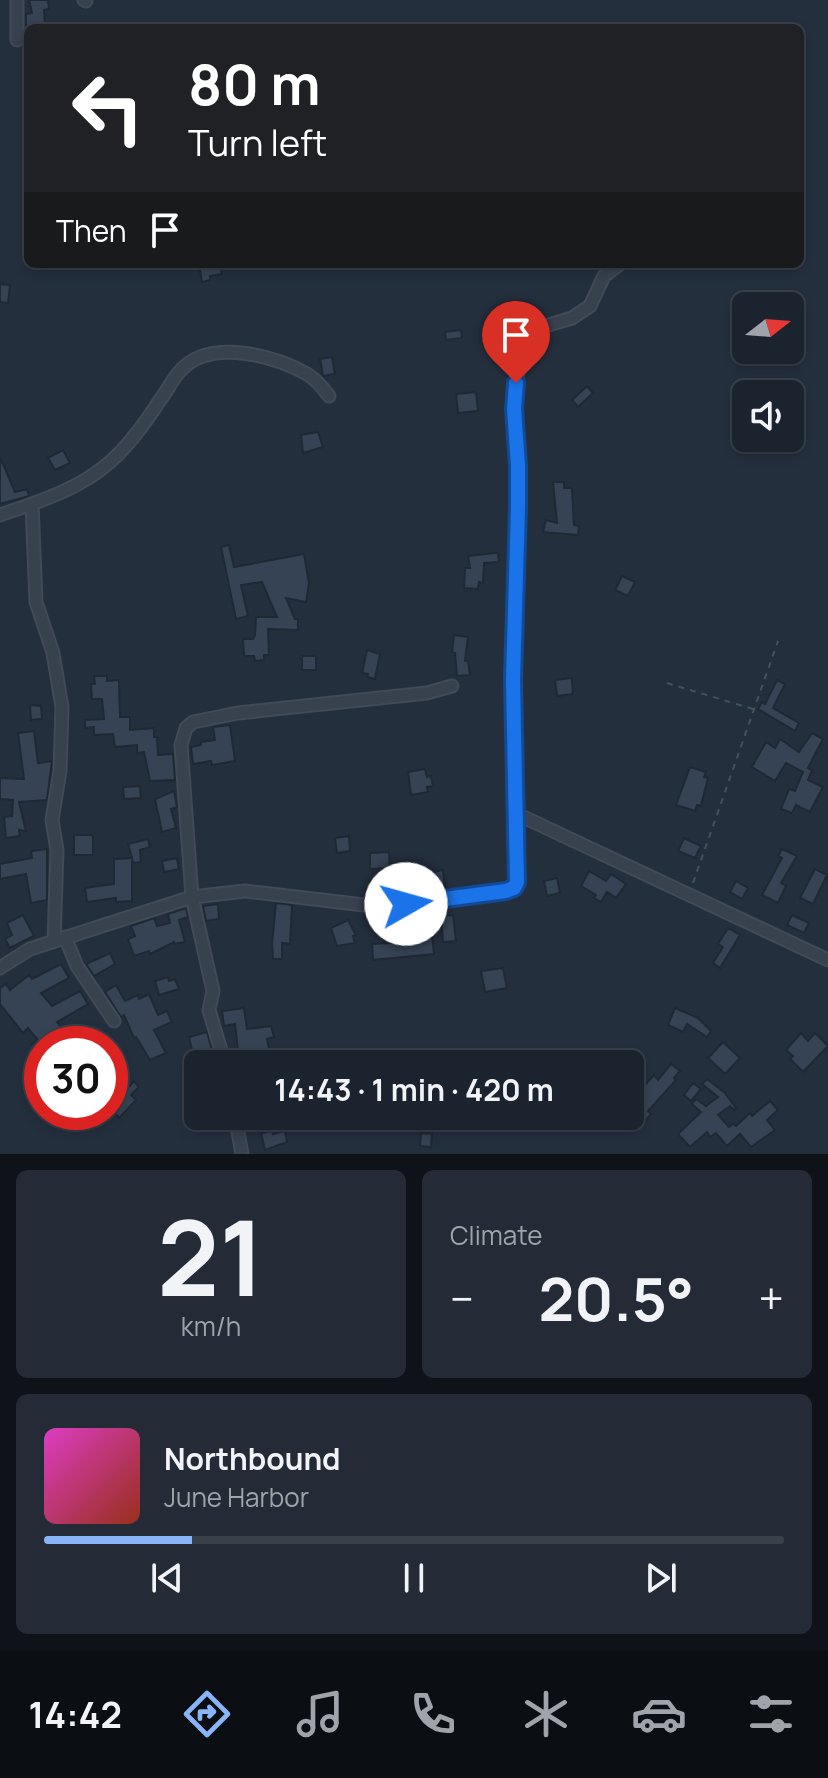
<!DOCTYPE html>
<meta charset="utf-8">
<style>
:root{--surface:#1b232e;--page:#242b36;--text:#f1f3f6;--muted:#a0a4aa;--line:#39404a;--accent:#8ab4f8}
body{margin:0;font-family:Manrope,sans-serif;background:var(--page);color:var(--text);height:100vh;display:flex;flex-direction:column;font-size:30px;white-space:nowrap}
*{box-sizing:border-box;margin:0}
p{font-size:26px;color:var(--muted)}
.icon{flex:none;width:44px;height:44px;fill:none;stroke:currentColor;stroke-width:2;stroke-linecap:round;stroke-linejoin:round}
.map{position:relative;height:1154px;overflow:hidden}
.side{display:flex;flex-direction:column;gap:16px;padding:16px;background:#0f1319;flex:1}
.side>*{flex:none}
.guide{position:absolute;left:24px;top:24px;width:780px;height:244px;border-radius:12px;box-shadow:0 4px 12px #0003,0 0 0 2px var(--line);background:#202124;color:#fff;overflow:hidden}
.needle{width:52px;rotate:73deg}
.controls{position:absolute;left:732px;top:292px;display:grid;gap:16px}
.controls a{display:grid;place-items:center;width:72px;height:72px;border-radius:12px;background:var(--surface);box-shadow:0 4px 12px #0003,0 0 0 2px var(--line);font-size:40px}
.speed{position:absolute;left:24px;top:1026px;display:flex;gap:16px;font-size:40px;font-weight:700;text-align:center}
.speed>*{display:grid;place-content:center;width:104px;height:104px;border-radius:50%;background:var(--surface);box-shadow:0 4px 12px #0003,0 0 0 2px var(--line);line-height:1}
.speed .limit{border:12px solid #d22;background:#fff;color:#111}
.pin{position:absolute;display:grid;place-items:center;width:68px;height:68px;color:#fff;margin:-82px -34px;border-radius:50% 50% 50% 0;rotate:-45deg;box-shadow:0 0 8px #0007}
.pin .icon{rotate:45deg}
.me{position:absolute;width:88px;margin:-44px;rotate:83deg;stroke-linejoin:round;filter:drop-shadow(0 0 6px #0008)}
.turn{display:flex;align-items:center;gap:28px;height:168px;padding:0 32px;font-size:36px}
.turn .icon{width:104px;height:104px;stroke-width:2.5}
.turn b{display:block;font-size:56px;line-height:68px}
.then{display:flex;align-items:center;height:76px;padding:0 32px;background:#0003;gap:16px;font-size:30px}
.big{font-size:60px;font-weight:700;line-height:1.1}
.side .card{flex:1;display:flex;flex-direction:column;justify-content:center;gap:12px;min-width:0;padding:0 28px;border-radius:12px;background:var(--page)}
.side .dial{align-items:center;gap:0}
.dial b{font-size:104px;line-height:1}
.song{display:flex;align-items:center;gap:24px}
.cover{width:96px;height:96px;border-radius:12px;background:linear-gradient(135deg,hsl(310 70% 55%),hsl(10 70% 35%))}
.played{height:8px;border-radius:4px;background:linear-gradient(90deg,var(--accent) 20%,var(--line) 20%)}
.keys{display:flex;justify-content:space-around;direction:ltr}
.heat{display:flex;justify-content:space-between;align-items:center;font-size:44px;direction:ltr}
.side .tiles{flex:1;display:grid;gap:16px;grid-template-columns:1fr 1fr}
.card:last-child{grid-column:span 2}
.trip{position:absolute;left:184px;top:1050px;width:460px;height:80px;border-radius:12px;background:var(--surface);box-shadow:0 4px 12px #0003,0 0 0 2px var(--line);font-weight:700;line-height:80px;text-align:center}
.menu{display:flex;height:128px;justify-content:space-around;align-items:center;background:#0b0e12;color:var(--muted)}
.menu .icon{width:56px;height:56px}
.menu .active{color:var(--accent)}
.menu b{font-size:36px;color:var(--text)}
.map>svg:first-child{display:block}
.building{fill:#364354;stroke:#1f2835;stroke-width:2}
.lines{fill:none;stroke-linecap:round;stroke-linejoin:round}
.street-casing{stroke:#414a57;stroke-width:15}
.path{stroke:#3f5557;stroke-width:2;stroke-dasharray:6 6;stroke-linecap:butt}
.street{stroke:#38414e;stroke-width:11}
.route-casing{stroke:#114b97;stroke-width:20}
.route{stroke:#1a73e8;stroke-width:14}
</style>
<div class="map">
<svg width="828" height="1154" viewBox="0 0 828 1154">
<rect width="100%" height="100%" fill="#242f3e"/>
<!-- building -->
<path class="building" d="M29,0H48L49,9L44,10L45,24L26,26V14L32,13Z
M199,264H220L222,274L210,276V280L202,282Z
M0,284L10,285L8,303L0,302Z
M461,330L462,338L446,340L445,332Z
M332,357L335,374L323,376L320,359Z
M587,386L593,393L578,407L572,400Z
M476,392L478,411L458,413L456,394Z
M318,432L323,447L303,453L301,435Z
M63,450L70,463L55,470L48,458Z
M0,457L15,492L27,489L29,496L0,504Z
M553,482H564V488H572L574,525L579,526L578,535L543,532L546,520L557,523Z
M229,545L234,567L304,554L309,583L306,602L286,598L295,619H298V630L268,629L269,655H264V660L255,661L254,656H244L243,639H253L255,635L256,617H277L262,582L241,585L248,616L236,619L221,547Z
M495,553H498L499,562L484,563L483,583L479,582L478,589L464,588L465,568H470L468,556Z
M622,576L635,582L628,596L615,590Z
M454,635L468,637L465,661H468L470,675L457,676L455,653L452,652Z
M367,650L380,654L375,679L367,677L368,674L362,673Z
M302,656H316V670H302Z
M94,676H107V681L119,680L120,717H130V730L154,728V737H157L158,755L173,754L175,780L150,781L144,752L137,753V745L115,747L113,734L94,735V727L85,728V720L104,719L102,699H92L91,684H95Z
M572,678L573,694L557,696L555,680Z
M777,680L785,684L773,708L799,723L795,731L758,709L762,702L765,704Z
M30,705L41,706L42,719L31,720Z
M230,725L235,761L212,765L211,761L193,764L191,747L201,745V742L215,740L213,727Z
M34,731L38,763L52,761L47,800L19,802L26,831L19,830L20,836L6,838L4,817L12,816L13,800L0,799V778L24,779L18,733Z
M812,733L823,739L808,768L812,770L808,780L823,787L810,812L796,805L792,813L781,809L789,789L795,791L803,772L786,763L775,781L752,767L766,742L775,748L780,739L799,752Z
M690,767L706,772L704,777L708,778L701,806L697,805L695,811L676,805Z
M425,769L427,777L431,776L433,786L427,787L428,792L411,795L408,772Z
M140,786L141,798L124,799L123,787Z
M174,791L177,807L171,809L176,828L162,832L155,799Z
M74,835H93V855H74Z
M349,836L350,851L337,853L335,838Z
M684,838L701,846L695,858L678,851Z
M148,839L150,847L140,850L141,862L133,863L132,859V901L116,902V898L87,902L85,888L114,884V859L132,858L128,844Z
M47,849V900L31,903L26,874L0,879V864L32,858L31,851Z
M782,849L797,856L781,883L786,886L778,903L762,895L782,858L778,856Z
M389,852L390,868L370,869V853Z
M177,858L179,869L164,872L162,861Z
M815,869L827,875L813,904L800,898Z
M443,870L445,887L408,893L406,878Z
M589,871L606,881L611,874L626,884L616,898L607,892L601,902L594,898L596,895L581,886Z
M557,878L560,893L547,896L544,881Z
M736,881L748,888L742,899L730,892Z
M276,903L292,905L290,944L282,943V959H273L272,943Z
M218,904L219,919L206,921L203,906Z
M186,908L188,917L179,920L185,942L174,944V942L150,954L149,951L134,956L128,939L135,936L131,926L154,918L157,926L170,923L168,914Z
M23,915L34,936L10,948L5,939L12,935L7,923Z
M453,915L456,941L443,942L441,916Z
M792,915L809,923L804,933L787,925Z
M348,920L356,935L353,936L355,943L337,946L331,928Z
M728,928L740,935L720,968L713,963L723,947L718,944Z
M432,937L434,954L373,960L372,944L409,942L408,938Z
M110,953L115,964L94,976L86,964Z
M61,964L69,978L41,993L52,1006L80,991L88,1004L57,1022L64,1030L48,1044H33L38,1040L28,1028L23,1033L0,1004V988L6,984L10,990L29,975L32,979Z
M503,968L507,988L485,992L481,971Z
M168,977L169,981L175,979L179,989L159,995L155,981Z
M116,985L125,1001L138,995L139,999L149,994L158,1015L167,1011L172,1022L154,1030L166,1053L150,1060L136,1037L134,1038L124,1015L121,1017L105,992Z
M244,1008L247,1029L271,1026L274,1037L267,1039L272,1064H264L261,1049L238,1051L235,1024L224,1026L222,1011Z
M675,1008L698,1018L711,1031L707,1037L687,1024L683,1032L668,1025Z
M207,1032L214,1057L195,1064L189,1037Z
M801,1033L808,1041L815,1033L828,1046L803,1072L790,1059L793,1056L786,1050Z
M723,1042L740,1058L725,1074L708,1058Z
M671,1064L680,1071L674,1078L676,1080L648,1111L651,1114L641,1126L630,1116V1094L634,1097L654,1075L658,1080Z
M707,1079L724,1092L736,1108L734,1110L730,1106L718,1115L729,1127L733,1124L736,1126L750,1113L752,1116L770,1101L778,1110L767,1120L775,1130L751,1147L740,1134L727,1146L716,1133L710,1137L707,1132L690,1147L678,1134L701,1112L692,1104L696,1099L706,1106L718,1097L702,1084Z
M134,1081L139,1087L131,1095L136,1100L119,1118L110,1107Z
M693,1083L701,1089L691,1101L684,1095Z
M199,1116H227V1121L210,1129Z
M272,1131L273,1134L285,1131L287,1142L265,1150L261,1133Z
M421,1133L432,1134L431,1147L420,1146Z"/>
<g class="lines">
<defs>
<path id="street" d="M84,0L86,1
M17,40V0
M32,504L36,602L53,653L62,707L60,771L52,820L57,850L54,941
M0,515C38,502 80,489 110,462C129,445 146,422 160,400C167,391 173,378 181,370C211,338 275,356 307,374C316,379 323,388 329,396
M517,814L828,960
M65,937L77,966L114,1021
M0,968L30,949L192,897L245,891L364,905H391L491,894L514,888L518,871L513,679L518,465L514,409L522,333L572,318L590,306L604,276L620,264
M225,1064L209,1010L213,991L192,897L181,745L186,728L193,722L238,713L427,693L452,686
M235,1116L242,1154"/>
</defs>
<!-- street casing -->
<use href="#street" class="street-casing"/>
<!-- path -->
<path class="path" d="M667,683L753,709
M693,883L778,641"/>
<!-- street -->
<use href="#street" class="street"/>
</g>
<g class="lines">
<defs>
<path id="route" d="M406,904L506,891L514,888L517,882L513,679L518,508V465L514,409L516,383"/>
</defs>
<!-- route casing -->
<use href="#route" class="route-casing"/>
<!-- route -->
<use href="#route" class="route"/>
</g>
</svg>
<div class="controls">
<a><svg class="needle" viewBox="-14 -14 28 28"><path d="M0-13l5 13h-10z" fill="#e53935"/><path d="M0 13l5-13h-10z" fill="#a0a4aa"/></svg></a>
<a><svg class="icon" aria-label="sound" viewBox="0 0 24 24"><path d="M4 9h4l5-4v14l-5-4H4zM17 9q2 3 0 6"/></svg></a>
</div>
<div class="speed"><div class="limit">30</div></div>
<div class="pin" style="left:516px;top:383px;background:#d93025"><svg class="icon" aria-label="arrive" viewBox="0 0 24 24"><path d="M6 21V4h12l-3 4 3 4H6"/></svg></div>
<svg class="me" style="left:406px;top:904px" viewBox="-20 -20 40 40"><circle r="19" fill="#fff"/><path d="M0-13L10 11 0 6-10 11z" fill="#1a73e8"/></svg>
<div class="trip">14:43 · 1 min · 420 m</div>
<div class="guide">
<div class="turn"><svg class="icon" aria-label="left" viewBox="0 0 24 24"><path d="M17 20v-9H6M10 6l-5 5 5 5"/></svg><div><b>80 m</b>Turn left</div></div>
<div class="then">Then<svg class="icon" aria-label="arrive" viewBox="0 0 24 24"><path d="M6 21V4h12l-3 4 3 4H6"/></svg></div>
</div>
</div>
<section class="side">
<div class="tiles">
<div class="card dial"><b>21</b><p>km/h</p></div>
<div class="card"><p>Climate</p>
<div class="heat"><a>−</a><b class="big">20.5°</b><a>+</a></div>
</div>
<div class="card">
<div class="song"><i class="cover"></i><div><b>Northbound</b><p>June Harbor</p></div></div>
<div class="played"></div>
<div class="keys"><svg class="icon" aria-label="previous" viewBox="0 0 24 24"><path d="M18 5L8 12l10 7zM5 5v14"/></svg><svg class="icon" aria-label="pause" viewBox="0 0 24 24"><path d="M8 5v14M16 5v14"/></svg><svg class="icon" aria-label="next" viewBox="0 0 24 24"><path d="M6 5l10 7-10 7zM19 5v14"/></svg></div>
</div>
</div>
</section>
<nav class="menu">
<b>14:42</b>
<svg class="icon active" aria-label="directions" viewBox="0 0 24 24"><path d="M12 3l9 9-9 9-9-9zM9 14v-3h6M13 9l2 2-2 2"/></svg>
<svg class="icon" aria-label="music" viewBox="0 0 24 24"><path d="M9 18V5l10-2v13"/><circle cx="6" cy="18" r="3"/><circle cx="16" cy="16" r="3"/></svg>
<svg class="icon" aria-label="phone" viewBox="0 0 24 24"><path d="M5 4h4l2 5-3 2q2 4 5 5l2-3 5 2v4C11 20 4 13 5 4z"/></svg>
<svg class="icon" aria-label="climate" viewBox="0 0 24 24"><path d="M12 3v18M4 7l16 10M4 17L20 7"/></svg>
<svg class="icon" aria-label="car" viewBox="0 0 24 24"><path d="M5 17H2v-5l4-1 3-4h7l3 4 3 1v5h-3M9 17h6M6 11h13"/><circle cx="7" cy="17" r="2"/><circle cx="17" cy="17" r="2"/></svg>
<svg class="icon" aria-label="filters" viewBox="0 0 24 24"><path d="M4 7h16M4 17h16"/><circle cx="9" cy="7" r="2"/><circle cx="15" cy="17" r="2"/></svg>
</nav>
